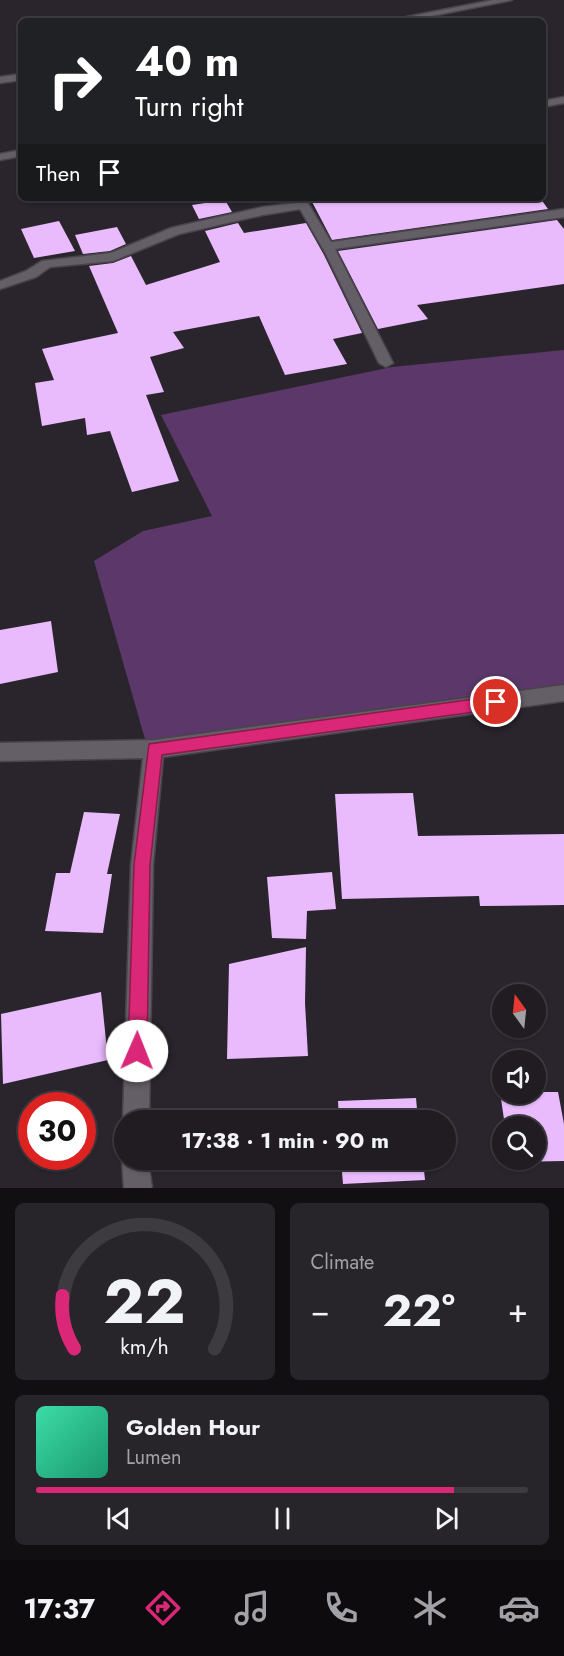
<!DOCTYPE html>
<meta charset="utf-8">
<style>
:root{--surface:#201c22;--page:#28252a;--text:#f1f3f6;--muted:#a2a1a5;--line:#3d3a40;--accent:#db2777}
body{margin:0;font-family:Jost,sans-serif;background:var(--page);color:var(--text);height:100vh;display:flex;flex-direction:column;font-size:22px;white-space:nowrap}
*{box-sizing:border-box;margin:0}
p{font-size:20px;color:var(--muted)}
.icon{flex:none;width:33px;height:33px;fill:none;stroke:currentColor;stroke-width:2;stroke-linecap:round;stroke-linejoin:round}
.map{position:relative;height:1188px;overflow:hidden}
.side{display:flex;flex-direction:column;gap:15px;padding:15px;background:#120f13;flex:1}
.side>*{flex:none}
.hud{position:absolute;left:18px;top:18px;width:528px;height:183px;border-radius:9px;box-shadow:0 2px 4px #0004,0 0 0 2px var(--line);background:#202124;color:#fff;overflow:hidden}
.needle{width:39px;rotate:345deg}
.buttons{position:absolute;left:492px;top:984px;display:grid;gap:12px}
.buttons a{display:grid;place-items:center;width:54px;height:54px;border-radius:50%;background:var(--surface);box-shadow:0 2px 4px #0004,0 0 0 2px var(--line);font-size:30px}
.speed{position:absolute;left:18px;top:1092px;display:flex;gap:12px;font-size:30px;font-weight:700;text-align:center}
.speed>*{display:grid;place-content:center;width:78px;height:78px;border-radius:50%;background:var(--surface);box-shadow:0 2px 4px #0004,0 0 0 2px var(--line);line-height:1}
.speed .limit{border:9px solid #d22;background:#fff;color:#111}
.pin{position:absolute;display:grid;place-items:center;width:51px;height:51px;color:#fff;margin:-26px;border:3px solid #fff;border-radius:50%;box-shadow:0 2px 6px #0007}
.me{position:absolute;width:66px;margin:-33px;rotate:1deg;stroke-linejoin:round;filter:drop-shadow(0 0 4px #0008)}
.turn{display:flex;align-items:center;gap:21px;height:126px;padding:0 18px;font-size:27px}
.turn .icon{width:78px;height:78px;stroke-width:2.5}
.turn b{display:block;font-size:42px;line-height:51px}
.then{display:flex;align-items:center;height:57px;padding:0 18px;background:#0003;gap:12px;font-size:22px}
.big{font-size:45px;font-weight:700;line-height:1.1}
.side .widget{flex:1;display:flex;flex-direction:column;justify-content:center;gap:9px;min-width:0;padding:0 21px;border-radius:9px;background:var(--page)}
.side .dial{align-items:center;gap:0}
.dial svg{height:156px;overflow:visible;fill:none;stroke:var(--line);stroke-width:7;stroke-linecap:round;text-anchor:middle}
.dial text{fill:var(--text);stroke:none}
.song{display:flex;align-items:center;gap:18px}
.cover{width:72px;height:72px;border-radius:9px;background:linear-gradient(135deg,hsl(160 70% 55%),hsl(160 70% 35%))}
.played{height:6px;border-radius:3px;background:linear-gradient(90deg,var(--accent) 85%,var(--line) 85%)}
.keys{display:flex;justify-content:space-around;direction:ltr}
.heat{display:flex;justify-content:space-between;align-items:center;font-size:33px;direction:ltr}
.side .tiles{flex:1;display:grid;gap:15px;grid-template-columns:1fr 1fr}
.widget:last-child{grid-column:span 2}
.trip{position:absolute;left:114px;top:1110px;width:342px;height:60px;border-radius:30px;background:var(--surface);box-shadow:0 2px 4px #0004,0 0 0 2px var(--line);font-weight:700;line-height:60px;text-align:center}
.dock{display:flex;height:96px;justify-content:space-around;align-items:center;background:#0d0b0e;color:var(--muted)}
.dock .icon{width:42px;height:42px}
.dock .on{color:var(--accent)}
.dock b{font-size:27px;color:var(--text)}
.map>svg:first-child{display:block}
.green{fill:#5b3869}
.building{fill:#e9bbfd}
.lines{fill:none;stroke-linecap:round;stroke-linejoin:round}
.minor-casing{stroke:#48444a;stroke-width:3}
.minor{fill:#645e67;fill-rule:evenodd}
.route{fill:#db2777;stroke:#8e194d;stroke-width:1.5}
</style>
<div class="map">
<svg width="564" height="1188" viewBox="0 0 564 1188">
<rect width="100%" height="100%" fill="#2a252d"/>
<!-- green -->
<path class="green" d="M564,350V691L147,746L94,561L143,531L212,516L161,415L392,367Z"/>
<!-- building -->
<path class="building" d="M310,198H540L548,209L332,240Z
M225,200L232,212L199,219L192,205Z
M557,220L564,229V284L417,305L428,319L378,329L338,251Z
M59,221L75,251L34,258L21,229Z
M238,223L244,233L306,223L324,255L362,333L333,339L347,364L285,375L259,316L173,332L184,348L150,357L164,392L146,395L179,481L132,492L110,431L87,435L85,418L42,426L35,383L54,380L42,349L118,333L89,266L113,263L131,256L146,285L220,262L205,231Z
M117,227L126,244L110,251L83,254L75,235Z
M51,621L58,672L0,684V630Z
M413,793L418,836L564,834V905L480,906L479,896L342,899L335,794Z
M84,812L120,814L107,874H112L103,933L45,931L56,873H70Z
M332,872L336,909L307,911L306,939L272,938L267,877Z
M306,947L305,1003L308,1056L227,1059L229,964Z
M101,992L108,1060L3,1084L1,1014Z
M500,1092H558L564,1124V1161L510,1162L509,1160H536V1126H505Z
M416,1098L418,1120H339L338,1101Z
M341,1160H423L425,1180L343,1184Z"/>
<g class="lines">
<defs>
<path id="minor" d="M493,0H512L406,21H386Z
M21,74V80L0,83V77Z
M564,97V103L543,107V101Z
M21,150V156L0,160V154Z
M293,198H305L331,242L564,209V217L335,249L393,363L386,367L379,363L326,254L300,209L263,215L179,234L113,261L50,267L36,277L0,289V281L26,271L42,261L111,253L171,228L263,207L296,203Z
M564,685V701L163,757L153,865L149,1120H124V1124L123,1120L131,865L143,758L0,761V743L154,740Z
M124,1153V1160H148L152,1188H124L122,1160Z"/>
</defs>
<!-- minor casing -->
<use href="#minor" class="minor-casing"/>
<!-- minor -->
<use href="#minor" class="minor"/>
</g>
<!-- route -->
<path class="route" d="M496,696L501,698L503,702L501,707L496,709L162,755L150,865L147,1051L144,1058L137,1060L131,1058L128,1051L134,865L149,744Z"/>
</svg>
<div class="buttons">
<a><svg class="needle" viewBox="-14 -14 28 28"><path d="M0-13l5 13h-10z" fill="#e53935"/><path d="M0 13l5-13h-10z" fill="#a2a1a5"/></svg></a>
<a><svg class="icon" aria-label="sound" viewBox="0 0 24 24"><path d="M4 9h4l5-4v14l-5-4H4zM17 9q2 3 0 6"/></svg></a>
<a><svg class="icon" aria-label="search" viewBox="0 0 24 24"><circle cx="10" cy="10" r="6"/><path d="M15 15l6 6"/></svg></a>
</div>
<div class="speed"><div class="limit">30</div></div>
<div class="pin" style="left:496px;top:702px;background:#d93025"><svg class="icon" aria-label="arrive" viewBox="0 0 24 24"><path d="M6 21V4h12l-3 4 3 4H6"/></svg></div>
<svg class="me" style="left:137px;top:1051px" viewBox="-20 -20 40 40"><circle r="19" fill="#fff"/><path d="M0-13L10 11 0 6-10 11z" fill="#db2777"/></svg>
<div class="trip">17:38 · 1 min · 90 m</div>
<div class="hud">
<div class="turn"><svg class="icon" aria-label="right" viewBox="0 0 24 24"><path d="M7 20v-9h11M14 6l5 5-5 5"/></svg><div><b>40 m</b>Turn right</div></div>
<div class="then">Then<svg class="icon" aria-label="arrive" viewBox="0 0 24 24"><path d="M6 21V4h12l-3 4 3 4H6"/></svg></div>
</div>
</div>
<section class="side">
<div class="tiles">
<div class="widget dial"><svg viewBox="0 0 100 80">
<path d="M14 69A42 42 0 1 1 86 69"/>
<path d="M14 69A42 42 0 0 1 8 42" stroke="#db2777"/>
<text x="50" y="56" font-size="32" font-weight="700">22</text>
<text x="50" y="72" font-size="11">km/h</text>
</svg></div>
<div class="widget"><p>Climate</p>
<div class="heat"><a>−</a><b class="big">22°</b><a>+</a></div>
</div>
<div class="widget">
<div class="song"><i class="cover"></i><div><b>Golden Hour</b><p>Lumen</p></div></div>
<div class="played"></div>
<div class="keys"><svg class="icon" aria-label="previous" viewBox="0 0 24 24"><path d="M18 5L8 12l10 7zM5 5v14"/></svg><svg class="icon" aria-label="pause" viewBox="0 0 24 24"><path d="M8 5v14M16 5v14"/></svg><svg class="icon" aria-label="next" viewBox="0 0 24 24"><path d="M6 5l10 7-10 7zM19 5v14"/></svg></div>
</div>
</div>
</section>
<nav class="dock">
<b>17:37</b>
<svg class="icon on" aria-label="directions" viewBox="0 0 24 24"><path d="M12 3l9 9-9 9-9-9zM9 14v-3h6M13 9l2 2-2 2"/></svg>
<svg class="icon" aria-label="music" viewBox="0 0 24 24"><path d="M9 18V5l10-2v13"/><circle cx="6" cy="18" r="3"/><circle cx="16" cy="16" r="3"/></svg>
<svg class="icon" aria-label="phone" viewBox="0 0 24 24"><path d="M5 4h4l2 5-3 2q2 4 5 5l2-3 5 2v4C11 20 4 13 5 4z"/></svg>
<svg class="icon" aria-label="climate" viewBox="0 0 24 24"><path d="M12 3v18M4 7l16 10M4 17L20 7"/></svg>
<svg class="icon" aria-label="car" viewBox="0 0 24 24"><path d="M5 17H2v-5l4-1 3-4h7l3 4 3 1v5h-3M9 17h6M6 11h13"/><circle cx="7" cy="17" r="2"/><circle cx="17" cy="17" r="2"/></svg>
</nav>
